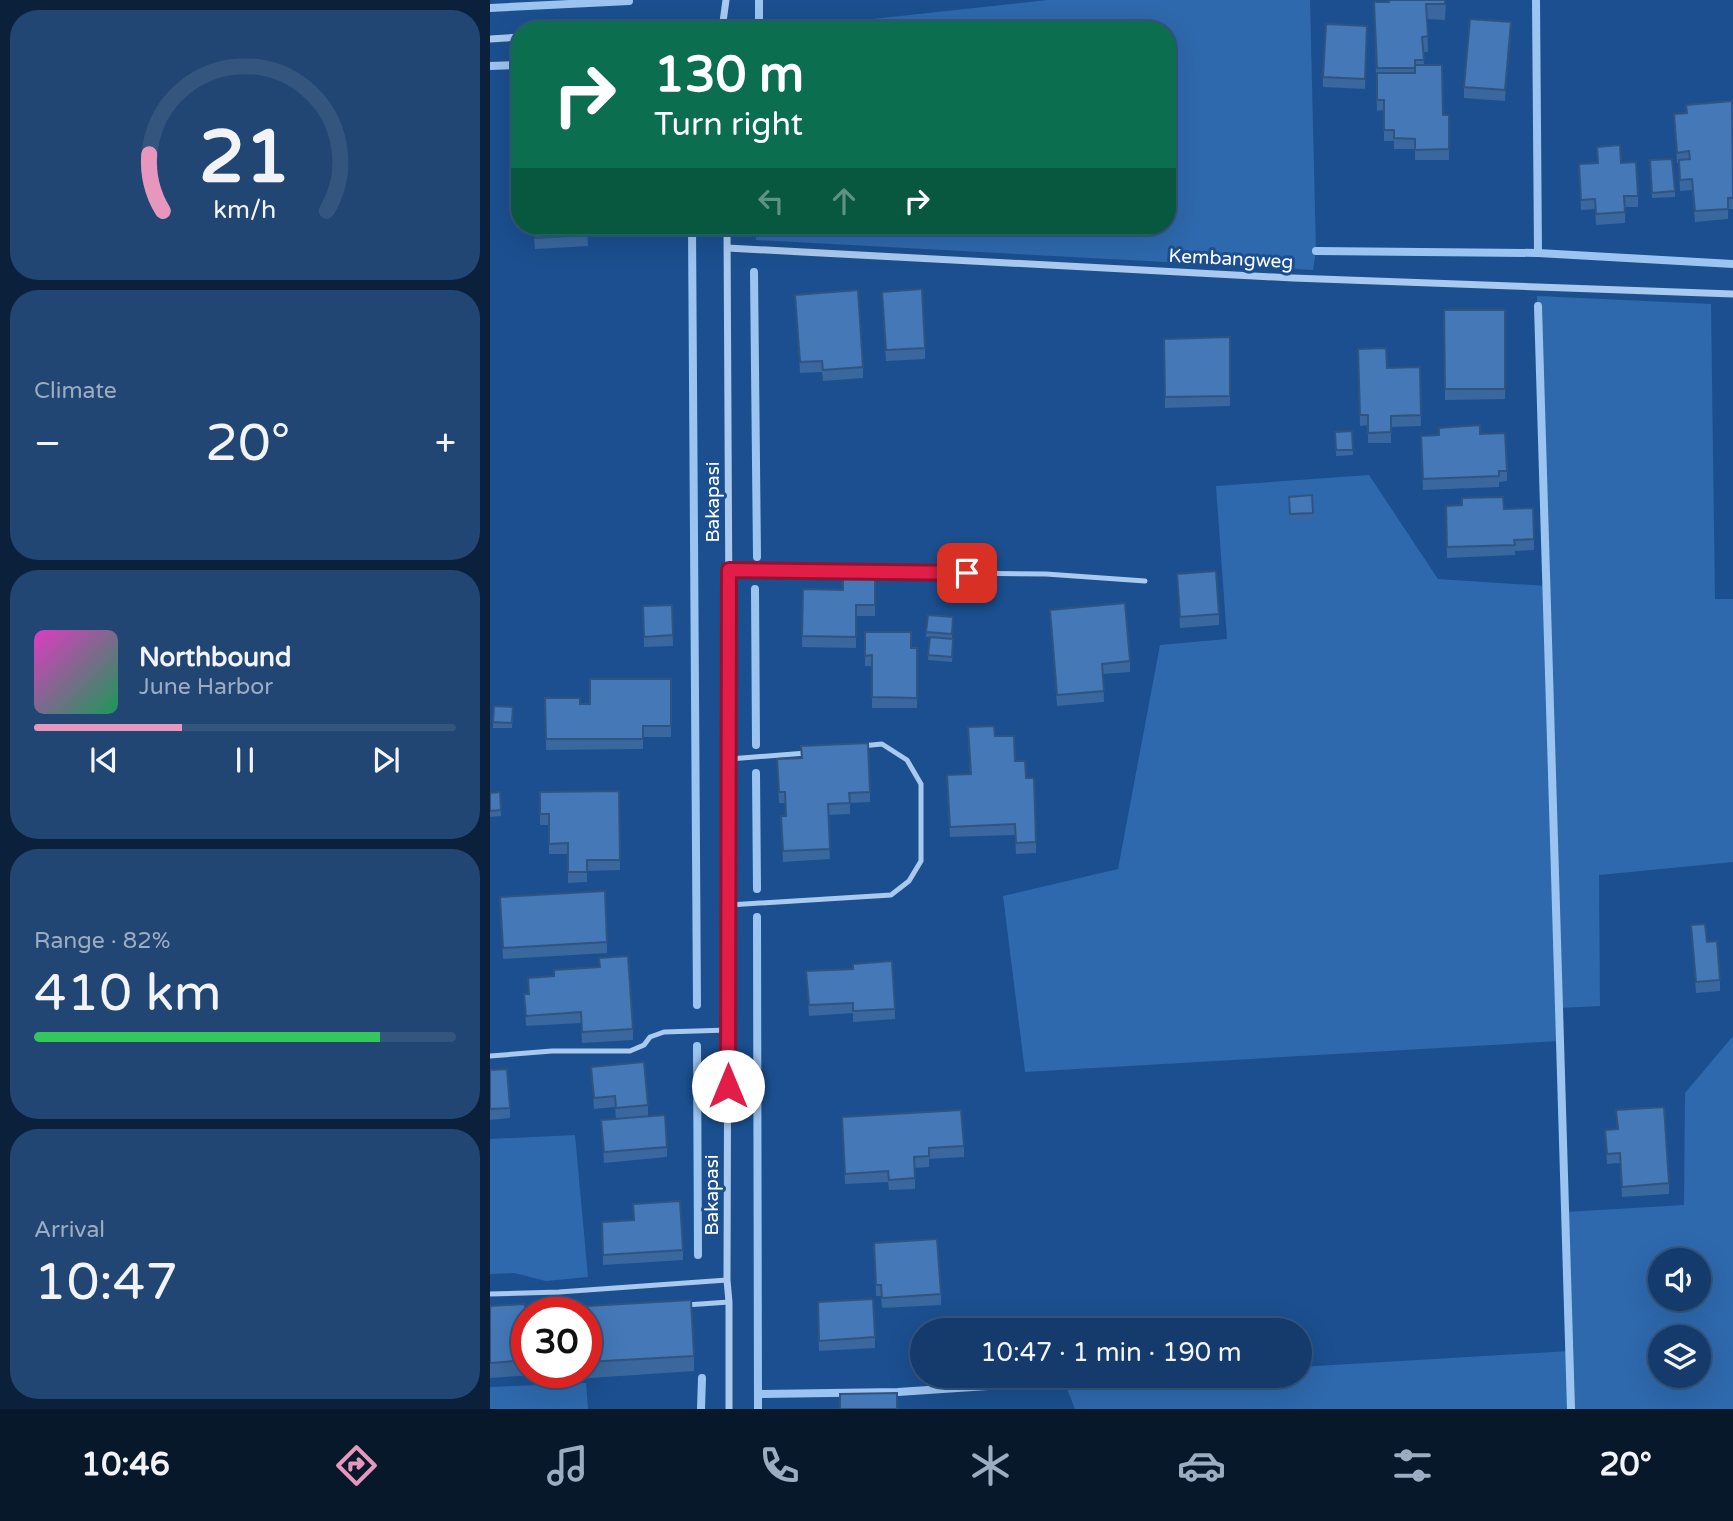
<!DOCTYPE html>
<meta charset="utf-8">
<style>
:root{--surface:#143b6b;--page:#214673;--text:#f1f3f6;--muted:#9dadc1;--line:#33557e;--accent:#e797bd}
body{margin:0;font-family:"Varela Round",sans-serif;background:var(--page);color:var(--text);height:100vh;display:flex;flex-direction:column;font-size:26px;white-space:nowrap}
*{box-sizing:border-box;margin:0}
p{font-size:23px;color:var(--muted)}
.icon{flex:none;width:38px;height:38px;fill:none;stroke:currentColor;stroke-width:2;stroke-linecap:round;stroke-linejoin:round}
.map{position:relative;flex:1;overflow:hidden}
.side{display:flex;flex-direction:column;gap:10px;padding:10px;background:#0b203b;width:490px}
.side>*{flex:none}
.banner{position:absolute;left:21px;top:21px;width:665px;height:214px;border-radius:28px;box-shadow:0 7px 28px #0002,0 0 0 2px var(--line);background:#0b6e4f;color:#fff;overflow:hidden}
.controls{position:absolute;left:1158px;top:1248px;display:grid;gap:14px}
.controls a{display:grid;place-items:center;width:63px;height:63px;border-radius:50%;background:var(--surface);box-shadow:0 7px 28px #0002,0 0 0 2px var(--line);font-size:35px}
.speed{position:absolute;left:21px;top:1297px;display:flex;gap:14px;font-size:35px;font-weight:700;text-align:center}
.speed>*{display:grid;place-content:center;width:91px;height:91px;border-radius:50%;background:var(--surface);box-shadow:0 7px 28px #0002,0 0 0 2px var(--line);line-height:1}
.speed .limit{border:10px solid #d22;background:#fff;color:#111}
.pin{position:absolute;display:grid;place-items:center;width:60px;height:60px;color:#fff;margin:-30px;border-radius:14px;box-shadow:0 4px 10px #0006}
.me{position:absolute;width:77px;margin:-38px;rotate:0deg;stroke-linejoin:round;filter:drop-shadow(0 0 5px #0008)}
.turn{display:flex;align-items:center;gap:24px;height:147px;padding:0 28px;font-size:32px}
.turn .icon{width:91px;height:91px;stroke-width:2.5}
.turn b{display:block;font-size:49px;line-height:60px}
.lanes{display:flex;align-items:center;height:66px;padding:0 28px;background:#0003;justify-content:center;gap:35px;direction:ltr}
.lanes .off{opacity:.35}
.big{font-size:52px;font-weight:600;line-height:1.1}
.side .tile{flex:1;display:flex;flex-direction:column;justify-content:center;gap:10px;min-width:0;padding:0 24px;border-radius:28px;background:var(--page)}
.side .dial{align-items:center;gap:0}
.dial svg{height:182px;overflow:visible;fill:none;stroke:var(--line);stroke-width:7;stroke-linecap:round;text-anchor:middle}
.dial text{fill:var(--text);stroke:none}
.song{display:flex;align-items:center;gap:21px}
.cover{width:84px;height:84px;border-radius:10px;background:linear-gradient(135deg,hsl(310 70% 55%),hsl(150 70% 35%))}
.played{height:7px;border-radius:4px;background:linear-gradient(90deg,var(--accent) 35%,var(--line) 35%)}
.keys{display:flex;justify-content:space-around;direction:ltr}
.heat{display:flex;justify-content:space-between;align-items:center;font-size:38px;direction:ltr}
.charge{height:10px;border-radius:5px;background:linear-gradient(90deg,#34c759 82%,var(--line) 0)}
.trip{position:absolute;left:420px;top:1318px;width:402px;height:70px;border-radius:35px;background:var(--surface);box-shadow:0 7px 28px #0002,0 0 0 2px var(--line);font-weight:600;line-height:70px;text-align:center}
.tab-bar{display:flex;height:112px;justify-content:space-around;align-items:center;background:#08182b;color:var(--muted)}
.tab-bar .icon{width:49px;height:49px}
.tab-bar .selected{color:var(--accent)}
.tab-bar b{font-size:32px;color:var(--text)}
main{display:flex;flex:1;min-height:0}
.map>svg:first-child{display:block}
.green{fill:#2e69ad;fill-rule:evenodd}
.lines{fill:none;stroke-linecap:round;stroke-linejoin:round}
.stream{stroke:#9cc4f0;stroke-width:8}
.service{stroke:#a9c9ee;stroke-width:5}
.minor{stroke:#a9c9ee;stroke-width:7}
.wall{fill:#3a679d}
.shaded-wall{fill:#305480}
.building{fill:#4478b7;stroke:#305480;stroke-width:2}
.route-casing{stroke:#92132f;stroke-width:18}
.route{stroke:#e11d48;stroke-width:12}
.labels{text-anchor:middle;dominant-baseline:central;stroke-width:6;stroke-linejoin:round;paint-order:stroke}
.street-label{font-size:19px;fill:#fff;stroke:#1b4f8f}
</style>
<main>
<section class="side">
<div class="tile dial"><svg viewBox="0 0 100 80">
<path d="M14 69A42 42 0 1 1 86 69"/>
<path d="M14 69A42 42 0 0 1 8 44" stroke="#e797bd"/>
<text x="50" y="56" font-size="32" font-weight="700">21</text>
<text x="50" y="72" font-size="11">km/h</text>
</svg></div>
<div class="tile"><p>Climate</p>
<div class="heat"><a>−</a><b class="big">20°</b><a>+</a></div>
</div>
<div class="tile">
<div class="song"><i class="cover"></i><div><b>Northbound</b><p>June Harbor</p></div></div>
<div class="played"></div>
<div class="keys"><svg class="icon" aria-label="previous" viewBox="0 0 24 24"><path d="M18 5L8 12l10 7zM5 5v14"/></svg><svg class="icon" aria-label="pause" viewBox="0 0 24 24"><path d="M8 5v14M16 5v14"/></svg><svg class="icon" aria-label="next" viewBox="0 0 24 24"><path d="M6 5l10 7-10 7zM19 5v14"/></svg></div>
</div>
<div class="tile"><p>Range · 82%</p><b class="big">410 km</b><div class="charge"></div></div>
<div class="tile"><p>Arrival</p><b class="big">10:47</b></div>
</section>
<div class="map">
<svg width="1243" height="1409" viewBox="0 0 1243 1409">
<rect width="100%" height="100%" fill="#1b4f8f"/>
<!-- green -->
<path class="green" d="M557,0H820L826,251L823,270L266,240V226H677V30H269V19L355,22Z
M1047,296L1221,304L1225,599H1243V862L1109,875L1110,1006L1069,1008L1070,1041L535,1072L513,896L628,869L670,645L737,639L726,486L879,475L948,579L1056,586Z
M1243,1036V1409H585L574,1381L661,1376H810V1367L1079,1351L1075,1212L1194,1205L1195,1093ZM1209,1260V1298H1171V1260ZM1209,1337V1376H1171V1337Z
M85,1135L98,1277L56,1281L24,1273L0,1274V1139Z
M96,1383L98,1409H0V1387Z"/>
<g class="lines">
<!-- stream -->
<path class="stream" d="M1046,0L1048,253
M0,8L139,1
M269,30V0
M0,66L30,65
M202,226L207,1005
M826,251L1048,253L1243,264
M264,272L267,557
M1048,306L1081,1409
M265,589L266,745
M266,773L267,889
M267,917L268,1409
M207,1046L208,1255
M268,1394L408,1392L574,1381
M211,1409L212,1378"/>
<!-- service -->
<path class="service" d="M239,570L358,571
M379,572L556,574L655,581
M239,759L316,753
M239,905L401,895L419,881L431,861V784L417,760L392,744L371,746
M0,1056L62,1051H140L154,1045L160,1037L174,1032L238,1030
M0,1294L69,1292L237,1280
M196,1305L239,1302"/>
<!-- minor -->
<path class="minor" d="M232,29L236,0
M176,30L232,27
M0,39L30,37
M237,226L239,619L237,1280L239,1302V1409
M237,248L803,278L1243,294"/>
</g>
<!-- wall -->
<path class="wall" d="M899,0H956L955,20L937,19L938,52H933L934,65L953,115H959V160H925V149H904V141H894V110L887,111L884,2H899Z
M1021,33L1015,101L974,98V87Z
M877,36L875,89L833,87V77Z
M1196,105L1243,114V209H1238V219L1205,222L1202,190L1190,191L1189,163H1187L1184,114L1196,113Z
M1107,147L1131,163L1148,196V207H1135V223L1106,225L1105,209L1091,210L1089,164L1107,163Z
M1160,165L1185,191V197L1162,198Z
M43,226H97L98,246L45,249Z
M392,292L435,348V359L396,361Z
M305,295L373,367V378L333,381L332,372L310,373Z
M954,310H1015V399L955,400Z
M740,337V406L675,408L674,339Z
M868,349L897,368L930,367L931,426L901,427V443H878V425L870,426Z
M862,431L863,455L846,456L845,432Z
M990,434L1017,471V481L1009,482V487L933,490L931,446Z
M822,495L823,518L800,520L799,497Z
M956,506L1014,509L1043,508L1044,550L1025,551V555L957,558Z
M385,570V616H366V648L312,647L313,589L353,590Z
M687,574L729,614V625L690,628Z
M182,605L183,646L154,647L153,606Z
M560,610L640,661V672L613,674L614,702L567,706Z
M438,615L463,617L462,639L463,645L462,662L438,660L440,637H436Z
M375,632L421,648H427V708H382V666H375Z
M181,679V737H153V749L56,750L55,698L90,704H100Z
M4,706L23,707L22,728H3Z
M505,736L525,761L536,778L546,842V853L526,854L525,835L460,837L457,786L480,774L478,737Z
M311,746L380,792V802L360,803V814L338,815L340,859L293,862L291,816H295V803H289L287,759H311Z
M129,791L130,870L97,871V882L78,883V854H59V825H50V792Z
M10,792L11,816L0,817V793Z
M10,897L117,942V953L13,959Z
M1201,925L1217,942L1230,980V991L1206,993Z
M316,971L405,1009V1019L363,1022V1013L319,1016Z
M38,978L143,1029V1040L92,1043L91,1023L36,1026L34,994H38Z
M101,1067L158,1105V1116L126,1119L125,1107L104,1109Z
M0,1070L20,1108V1118L0,1120Z
M1126,1110L1179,1183V1194L1132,1197L1130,1163L1117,1164L1115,1130L1127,1129Z
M352,1117L474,1146V1157L439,1159V1167L425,1168V1189L399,1190L398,1182L355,1184Z
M111,1120L177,1147V1157L114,1163Z
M143,1204L193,1250V1260L113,1265L112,1222L143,1220Z
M384,1243L451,1294V1305L392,1308L391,1296H386Z
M0,1306L35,1310L37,1312V1372H56V1374L0,1378Z
M96,1312L204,1356V1371L86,1379L85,1372H96Z
M328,1312L385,1337V1348L329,1351Z"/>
<!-- shaded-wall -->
<path class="shaded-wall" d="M1021,22V33L1015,101V90Z"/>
<!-- building -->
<path class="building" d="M899,0H955V4H936L938,36L932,37L934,60H925V68H887L884,2H899Z
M980,19L1021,22L1015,90L974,87Z
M836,24L877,26L875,79L833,77Z
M925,65H952L953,115H959V149L925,150V139L904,138V130H894V100H887V73H925Z
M1242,101L1243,198H1238V209L1205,211L1202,179L1190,180L1189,160L1200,159L1199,151L1187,153L1184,114L1197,113L1196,105Z
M1130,145L1131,163L1146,162L1148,196H1134L1135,212L1106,214L1105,199L1091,200L1089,164L1108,163L1107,147Z
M1182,159L1185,191L1162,193L1160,160Z
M44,226H97L98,235L45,238Z
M432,289L435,348L396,350L392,292Z
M368,290L373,367L333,370L332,361L310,362L305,295Z
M954,310H1015V389H955Z
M740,337V396L675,397L674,339Z
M896,348L897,368L930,367L931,415L901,416V432L878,433V415H870L868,349Z
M990,425V434L1015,433L1017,471H1009V476L933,479L931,436L949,435V428Z
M862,431L863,450H846L845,432Z
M822,495L823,513L800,514L799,497Z
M1013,497L1014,509L1043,508L1044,539L1024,540L1025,545L957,547L956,506L972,505V498Z
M353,570H385V605H366V637L312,636L313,589L353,590Z
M726,571L729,614L690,617L687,574Z
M635,603L640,661L612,664L614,691L567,695L560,610Z
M182,605L183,635L154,637L153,606Z
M438,615L463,617L462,634L436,632Z
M375,632H421V648H427V698L382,697V655L375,656Z
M440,637L463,639L462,657L438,655Z
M100,679H181V726H153V739H56L55,698H90V704H100Z
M4,706L23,707L22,723L3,722Z
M504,726L505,736H524L525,761H535L536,778H544L546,842L526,843L525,824L460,827L457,775L481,774L478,727Z
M378,743L380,792L359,793L360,803L338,804L340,849L293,851L291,816H296L295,792H289L287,759L312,758L311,746Z
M129,791L130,860H97V872H78V843L59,844V814H50V792Z
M10,792L11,810L0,811V793Z
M115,891L117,942L13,948L10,897Z
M1215,924L1217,942L1227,941L1230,980L1206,982L1201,925Z
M138,956L143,1029L92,1032L91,1012L36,1016L34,994H39L38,978L64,976V970L110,967L109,958Z
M402,961L405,1009L363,1011V1003L319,1005L316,971L363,969V964Z
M154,1062L158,1105L126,1108L125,1096L104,1098L101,1067Z
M17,1069L20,1108L0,1109V1070Z
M1174,1107L1179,1183L1132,1187L1130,1153L1117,1154L1115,1130L1128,1129L1126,1110Z
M471,1110L474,1146L439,1148V1156L424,1157L425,1178L399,1180L398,1171L355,1174L352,1117Z
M175,1115L177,1147L114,1152L111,1120Z
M190,1201L193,1250L113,1255L112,1222L144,1220L143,1204Z
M447,1239L451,1294L392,1298L391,1285H386L384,1243Z
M383,1299L385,1337L329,1341L328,1302Z
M201,1300L204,1356L96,1362V1312H81V1307Z
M35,1304V1310L52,1308V1312H37V1360L0,1363V1306Z
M407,1393V1409H350V1394Z"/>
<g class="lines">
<defs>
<path id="route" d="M238,1086L239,570L477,573"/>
</defs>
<!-- route casing -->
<use href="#route" class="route-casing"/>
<!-- route -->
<use href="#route" class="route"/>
</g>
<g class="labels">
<!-- street labels -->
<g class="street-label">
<text transform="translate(741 259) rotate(3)">Kembangweg</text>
<text transform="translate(223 502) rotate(-90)">Bakapasi</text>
<text transform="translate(222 1195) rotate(-90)">Bakapasi</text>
</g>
</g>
</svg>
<div class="controls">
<a><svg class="icon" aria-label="sound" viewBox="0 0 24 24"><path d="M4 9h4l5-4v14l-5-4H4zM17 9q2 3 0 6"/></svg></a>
<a><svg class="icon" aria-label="layers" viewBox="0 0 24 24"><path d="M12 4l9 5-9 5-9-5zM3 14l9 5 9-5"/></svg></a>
</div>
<div class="speed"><div class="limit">30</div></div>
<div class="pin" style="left:477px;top:573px;background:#d93025"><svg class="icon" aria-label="arrive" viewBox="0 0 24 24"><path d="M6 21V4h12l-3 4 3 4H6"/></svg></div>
<svg class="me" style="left:238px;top:1086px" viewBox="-20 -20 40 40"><circle r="19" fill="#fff"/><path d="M0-13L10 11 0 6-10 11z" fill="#e11d48"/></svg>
<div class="trip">10:47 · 1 min · 190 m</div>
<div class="banner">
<div class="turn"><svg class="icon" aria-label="right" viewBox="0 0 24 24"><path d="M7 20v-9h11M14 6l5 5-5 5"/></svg><div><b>130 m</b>Turn right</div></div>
<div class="lanes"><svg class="icon off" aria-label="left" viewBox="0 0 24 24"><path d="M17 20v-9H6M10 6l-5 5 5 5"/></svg><svg class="icon off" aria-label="ahead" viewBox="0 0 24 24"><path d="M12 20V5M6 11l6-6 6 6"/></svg><svg class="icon" aria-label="right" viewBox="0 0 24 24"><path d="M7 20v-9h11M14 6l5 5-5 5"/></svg></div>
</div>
</div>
</main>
<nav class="tab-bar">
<b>10:46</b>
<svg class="icon selected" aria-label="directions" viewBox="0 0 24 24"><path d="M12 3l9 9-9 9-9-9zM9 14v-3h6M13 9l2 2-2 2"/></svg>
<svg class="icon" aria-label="music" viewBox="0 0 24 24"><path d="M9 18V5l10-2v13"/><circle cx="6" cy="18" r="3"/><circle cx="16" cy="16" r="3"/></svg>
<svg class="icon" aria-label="phone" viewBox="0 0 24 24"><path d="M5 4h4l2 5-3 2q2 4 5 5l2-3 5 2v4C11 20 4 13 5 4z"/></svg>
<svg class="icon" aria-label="climate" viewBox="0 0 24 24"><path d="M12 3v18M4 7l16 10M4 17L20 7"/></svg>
<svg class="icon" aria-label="car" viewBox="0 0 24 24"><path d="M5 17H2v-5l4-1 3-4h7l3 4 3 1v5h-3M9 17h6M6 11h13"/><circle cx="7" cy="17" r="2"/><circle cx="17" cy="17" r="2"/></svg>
<svg class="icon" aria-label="filters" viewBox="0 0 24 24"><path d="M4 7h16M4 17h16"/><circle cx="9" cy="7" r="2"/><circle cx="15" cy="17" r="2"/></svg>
<b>20°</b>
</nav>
